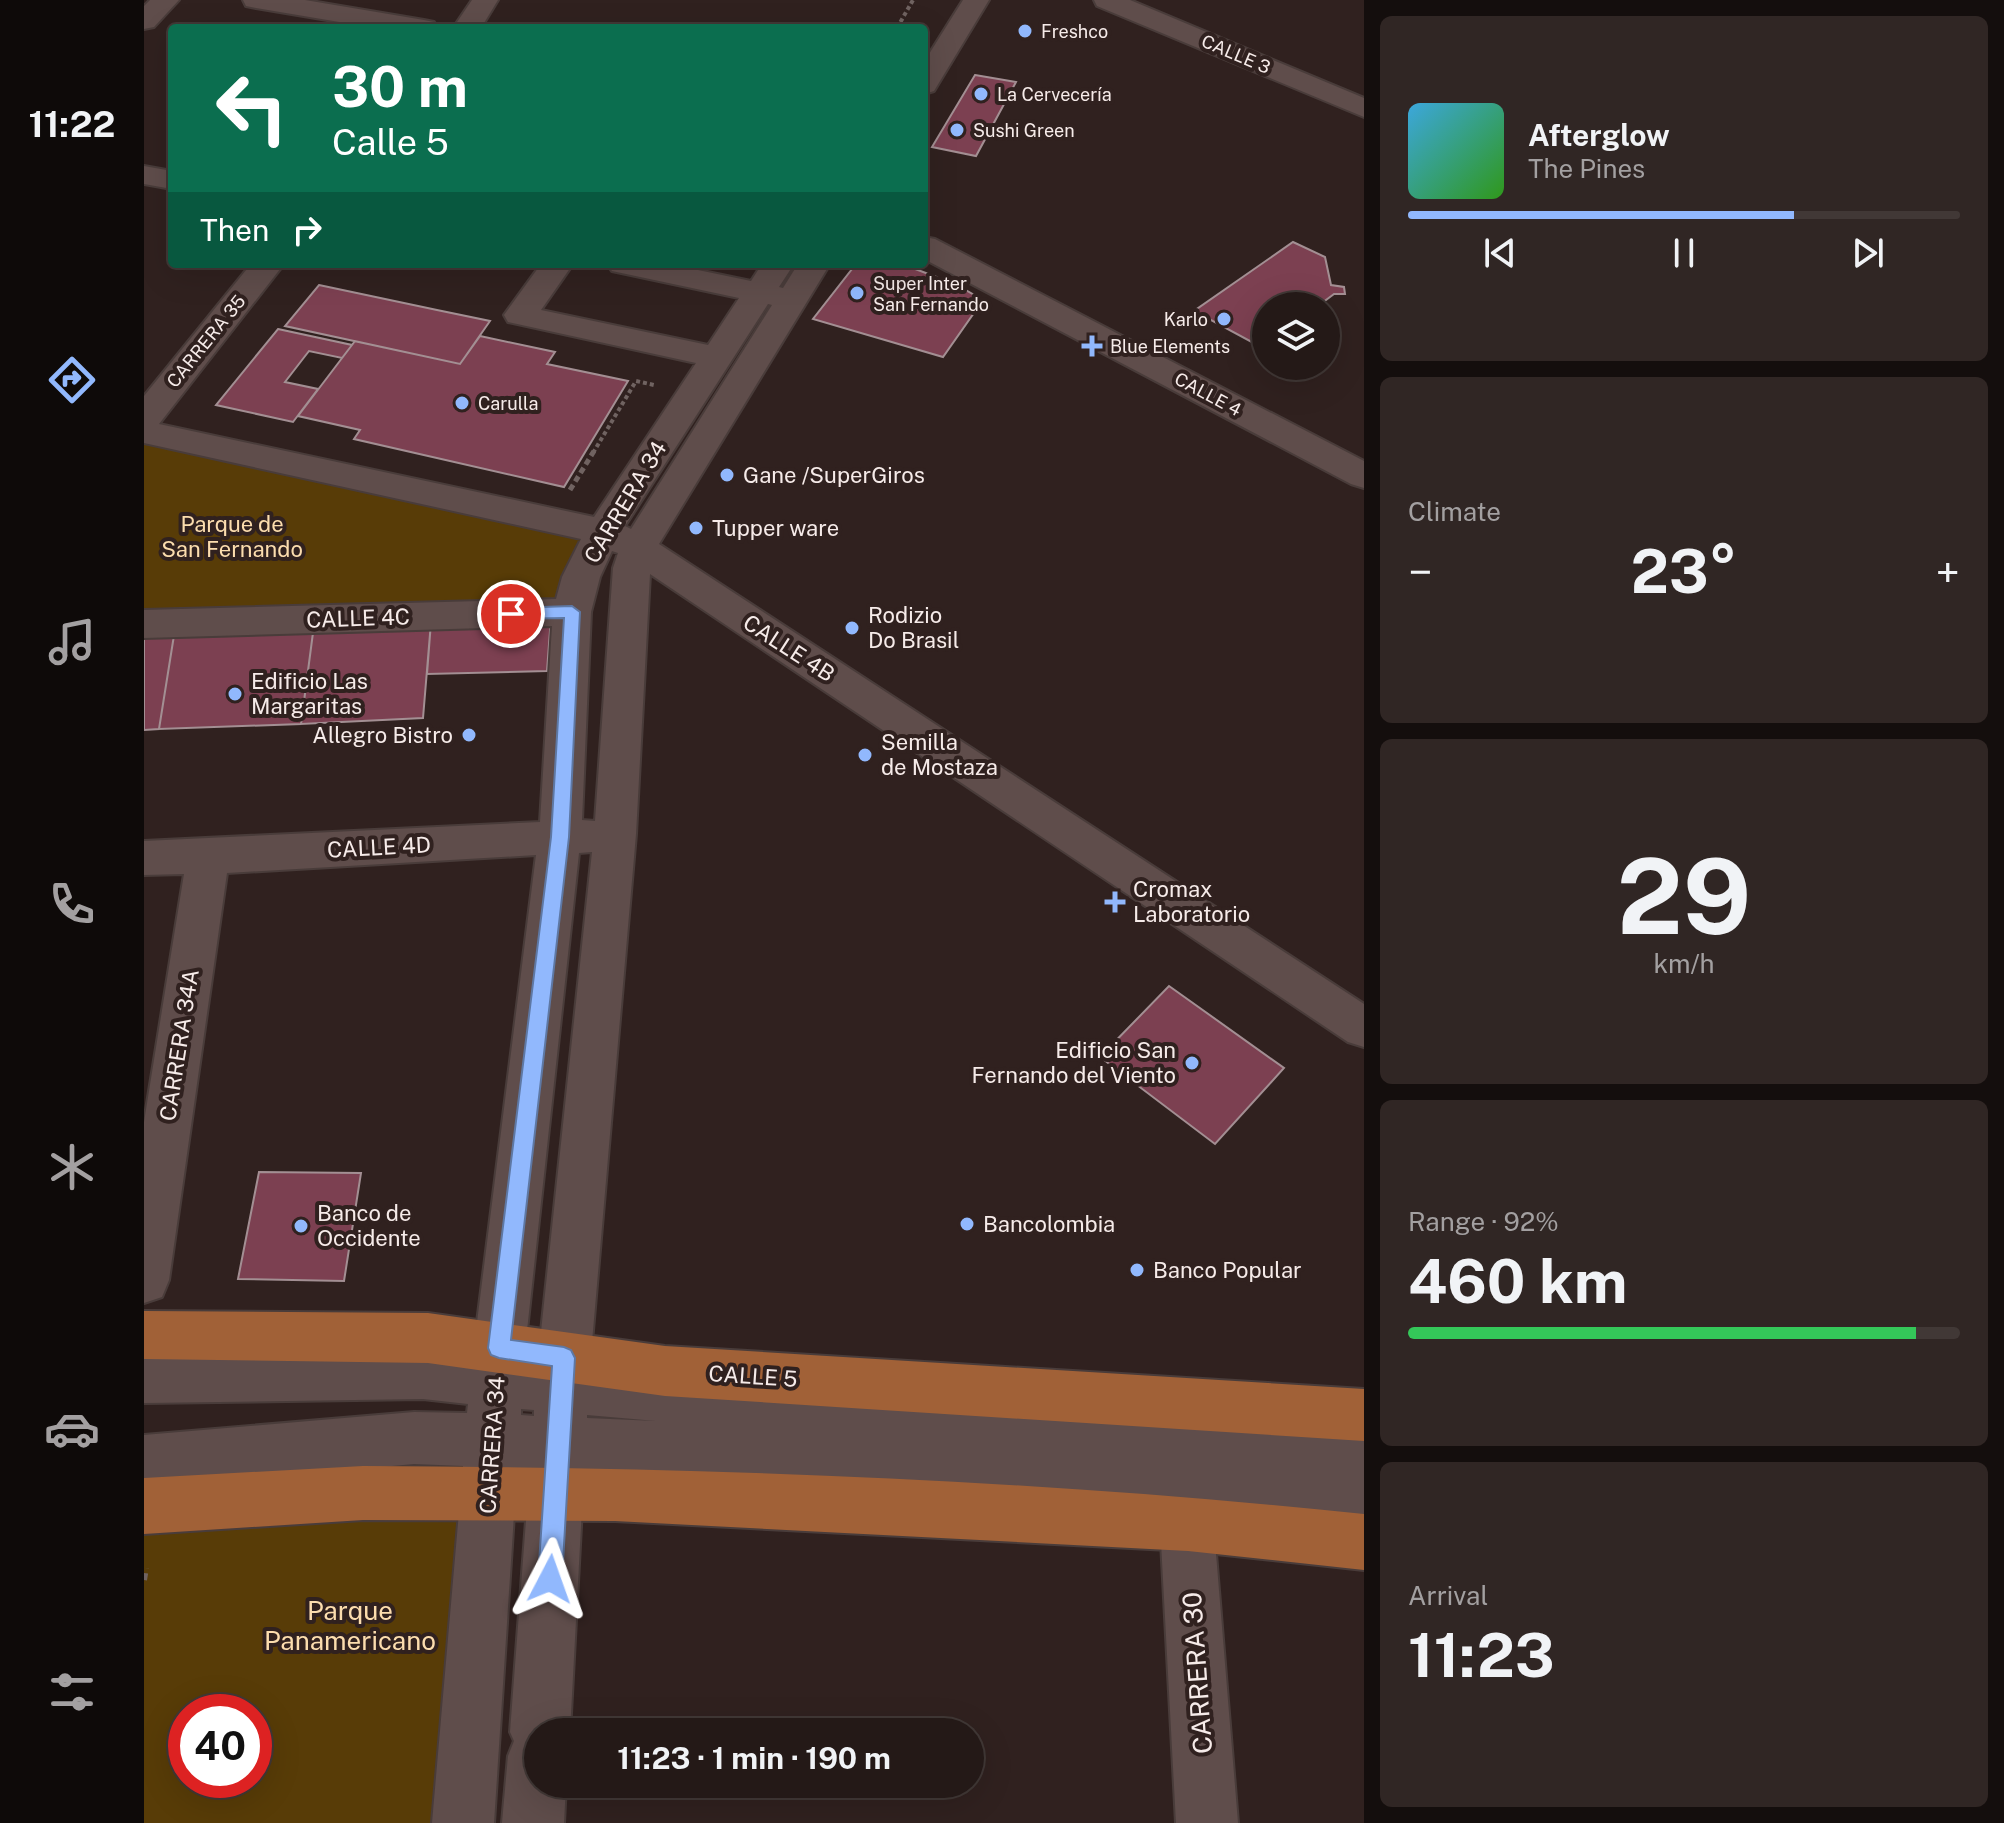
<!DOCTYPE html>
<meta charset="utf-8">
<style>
:root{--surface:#241917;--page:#302624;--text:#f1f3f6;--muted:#a3a0a1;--line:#413836;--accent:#91b8fd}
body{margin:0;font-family:"Public Sans",sans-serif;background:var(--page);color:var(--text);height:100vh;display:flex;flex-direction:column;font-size:30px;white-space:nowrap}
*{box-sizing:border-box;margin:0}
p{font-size:26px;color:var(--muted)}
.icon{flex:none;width:44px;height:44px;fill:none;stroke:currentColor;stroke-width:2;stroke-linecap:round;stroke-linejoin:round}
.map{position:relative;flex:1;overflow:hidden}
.panel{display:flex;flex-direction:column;gap:16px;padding:16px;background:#140e0d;width:640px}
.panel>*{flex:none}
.hud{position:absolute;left:24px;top:24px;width:760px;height:244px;border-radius:8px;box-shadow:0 8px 32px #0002,0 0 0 2px var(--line);background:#0b6e4f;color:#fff;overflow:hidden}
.controls{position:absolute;left:1108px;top:292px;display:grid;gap:16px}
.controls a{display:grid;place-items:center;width:88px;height:88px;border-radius:50%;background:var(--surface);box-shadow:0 8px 32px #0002,0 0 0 2px var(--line);font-size:40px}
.speed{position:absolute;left:24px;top:1694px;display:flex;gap:16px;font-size:40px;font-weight:700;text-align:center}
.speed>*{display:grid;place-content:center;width:104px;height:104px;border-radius:50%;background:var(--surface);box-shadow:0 8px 32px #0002,0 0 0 2px var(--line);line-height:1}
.speed .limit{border:12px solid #d22;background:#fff;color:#111}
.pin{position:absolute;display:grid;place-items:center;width:68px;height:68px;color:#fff;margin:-34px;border:4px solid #fff;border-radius:50%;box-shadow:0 2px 8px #0007}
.me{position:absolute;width:88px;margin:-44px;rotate:4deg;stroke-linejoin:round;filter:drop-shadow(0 0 6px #0008)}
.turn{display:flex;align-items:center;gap:28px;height:168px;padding:0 32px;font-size:36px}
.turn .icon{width:104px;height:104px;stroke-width:2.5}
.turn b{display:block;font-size:56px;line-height:68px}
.then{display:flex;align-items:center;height:76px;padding:0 32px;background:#0003;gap:16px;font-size:30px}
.big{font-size:60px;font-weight:700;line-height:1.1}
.panel .widget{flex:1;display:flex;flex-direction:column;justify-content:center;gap:12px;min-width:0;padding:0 28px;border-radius:12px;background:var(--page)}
.panel .dial{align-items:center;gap:0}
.dial b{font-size:104px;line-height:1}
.song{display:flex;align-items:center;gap:24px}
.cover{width:96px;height:96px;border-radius:12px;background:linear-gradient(135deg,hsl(200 70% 55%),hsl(110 70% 35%))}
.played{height:8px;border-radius:4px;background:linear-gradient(90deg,var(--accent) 70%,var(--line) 70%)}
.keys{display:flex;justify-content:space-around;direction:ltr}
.heat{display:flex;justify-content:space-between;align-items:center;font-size:44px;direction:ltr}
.charge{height:12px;border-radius:6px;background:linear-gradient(90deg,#34c759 92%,var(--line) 0)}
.trip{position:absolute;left:380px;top:1718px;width:460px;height:80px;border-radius:40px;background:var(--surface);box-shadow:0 8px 32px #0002,0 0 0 2px var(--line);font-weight:700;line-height:80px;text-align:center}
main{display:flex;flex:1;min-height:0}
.tab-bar{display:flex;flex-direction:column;width:144px;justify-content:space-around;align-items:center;background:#0e0a09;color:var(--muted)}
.tab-bar .icon{width:56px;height:56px}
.tab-bar .current{color:var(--accent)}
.tab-bar b{font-size:36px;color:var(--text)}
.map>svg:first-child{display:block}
.green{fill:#583c07;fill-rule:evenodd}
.building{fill:#7c4051;stroke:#a38f93;stroke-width:2}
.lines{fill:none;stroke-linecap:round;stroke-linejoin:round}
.minor-casing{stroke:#493c3a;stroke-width:4}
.major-casing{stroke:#493c3a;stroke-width:4}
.path-far2{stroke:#706361;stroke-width:4;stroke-dasharray:4 3;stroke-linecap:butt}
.path-far1{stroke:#706361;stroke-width:5;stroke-dasharray:6 4;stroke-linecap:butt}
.path{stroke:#706361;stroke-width:6;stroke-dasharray:7 5;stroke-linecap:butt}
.minor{fill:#5f4d4b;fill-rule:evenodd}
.major{fill:#a16137;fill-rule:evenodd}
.route{fill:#91b8fd;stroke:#5e78a4;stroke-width:2}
.poi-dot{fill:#91b8fd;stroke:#30211f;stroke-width:3}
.labels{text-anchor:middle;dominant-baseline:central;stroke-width:8;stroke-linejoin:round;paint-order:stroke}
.far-poi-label{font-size:18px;fill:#f6ebe9;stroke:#30211f;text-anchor:start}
.far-street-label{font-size:18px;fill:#f6ebe9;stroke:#30211f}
.poi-label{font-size:22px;fill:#f6ebe9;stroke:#30211f;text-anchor:start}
.street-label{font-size:22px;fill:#f6ebe9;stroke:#30211f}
.park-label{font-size:22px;fill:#fcddae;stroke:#30211f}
.near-park-label{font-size:26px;fill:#fcddae;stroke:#30211f}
.near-street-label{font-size:26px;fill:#f6ebe9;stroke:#30211f}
</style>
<main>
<nav class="tab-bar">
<b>11:22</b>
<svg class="icon current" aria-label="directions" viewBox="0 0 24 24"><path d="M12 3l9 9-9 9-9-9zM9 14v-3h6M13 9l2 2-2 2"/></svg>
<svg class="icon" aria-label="music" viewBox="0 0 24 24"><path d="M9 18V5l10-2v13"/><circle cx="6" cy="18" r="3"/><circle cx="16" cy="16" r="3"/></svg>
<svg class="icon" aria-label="phone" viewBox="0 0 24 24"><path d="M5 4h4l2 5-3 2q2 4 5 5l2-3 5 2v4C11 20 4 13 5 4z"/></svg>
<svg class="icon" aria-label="climate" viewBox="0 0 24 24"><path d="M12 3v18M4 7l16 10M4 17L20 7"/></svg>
<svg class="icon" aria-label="car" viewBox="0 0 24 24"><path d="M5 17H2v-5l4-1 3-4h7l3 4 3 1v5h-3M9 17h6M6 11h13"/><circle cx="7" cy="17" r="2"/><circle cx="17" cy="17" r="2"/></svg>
<svg class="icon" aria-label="filters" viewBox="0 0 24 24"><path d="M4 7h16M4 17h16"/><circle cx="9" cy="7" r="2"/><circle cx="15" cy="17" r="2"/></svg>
</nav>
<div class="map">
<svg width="1220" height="1823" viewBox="0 0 1220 1823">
<rect width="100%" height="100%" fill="#30211f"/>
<!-- green -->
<path class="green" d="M0,432L459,531L428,612L0,624Z
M344,1494L319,1823H0V1506ZM42,1712H110V1780H42Z"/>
<!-- building -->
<path class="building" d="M831,75L872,82L832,156L788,147Z
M1149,242L1181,257L1187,285L1200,287L1201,294H1190L1174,306H1122V343L1117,347L1050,311Z
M712,264H758L811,284L839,300L799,357L669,319Z
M175,285L293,310L346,321L316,364L141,326Z
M134,329L208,345L198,358L165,351L141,382L174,389L149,422L72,405Z
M336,336L411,352L403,364L484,381L420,487L210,439L216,430L154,416L211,341L316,364Z
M407,617L403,671L283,674L287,622Z
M287,622L279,718L157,724L170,625Z
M170,625L157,724L15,729L31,629Z
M31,629L15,729L0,730V630Z
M1025,986L1140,1068L1071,1144L956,1057Z
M115,1172L217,1173L200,1281L94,1279Z"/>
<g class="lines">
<defs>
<path id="minor" d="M6,0H35L10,27L0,29V6Z
M99,0H161L280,20L290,22L294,28H231L112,8L102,6Z
M328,0H354L337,28H309Z
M819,0H845L790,91L780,94V62Z
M950,0H986L1220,98V117L953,6Z
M0,166L28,171V189L0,184Z
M780,237L791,239L1220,461V488L1207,484L780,259Z
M107,264H140L15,424L450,517L552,363L364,322L360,315L397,264H429L397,310L564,345L595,298L468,271L463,264H525L607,281L618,264H650L635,287L639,288L654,264H686L515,544L1220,1004V1047L1204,1042L506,574L492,834L446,1365L1220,1426V1528L1069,1517L1094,1823H1032L1016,1523L1020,1513L440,1470L426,1732H394V1784H422L420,1823H358L364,1756L370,1741L366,1732L386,1468H373L350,1823H288L319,1466L270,1464L0,1489V1435L270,1412L323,1413L324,1404L279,1399L0,1403V1353L279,1349L329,1354L392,855L83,873L25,1280L18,1297L0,1303V1122L40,874L0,875V841L396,822L408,626L0,638V610L412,599L418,577L437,539L0,443V396ZM624,304L628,305L487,529L481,526ZM468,551L474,553L469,568L451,821L438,820L447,612L456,577ZM448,852L394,1360L380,1358L435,853ZM377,1409L390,1410V1416L377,1415ZM443,1415L512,1421L443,1418Z"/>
<path id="major" d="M0,1311L284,1313L521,1346L1220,1389V1441L521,1396L284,1363L0,1359Z
M219,1466C553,1467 888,1479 1220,1514V1570L1044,1551L471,1521L219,1520L0,1534V1478Z"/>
</defs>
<!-- minor casing -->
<use href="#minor" class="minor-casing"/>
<!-- major casing -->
<use href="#major" class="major-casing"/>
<!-- path-far2 -->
<path class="path-far2" d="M753,28L769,0
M449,453L492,381L510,385"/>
<!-- path-far1 -->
<path class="path-far1" d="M426,490L450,451"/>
<!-- path -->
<path class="path" d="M0,1580L2,1568"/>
<!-- minor -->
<use href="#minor" class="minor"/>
<!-- major -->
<use href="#major" class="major"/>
</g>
<!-- route -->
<path class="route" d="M428,606L436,612L425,837L367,1340L420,1347L427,1350L431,1358L418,1579L414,1587L406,1590L398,1587L394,1579L408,1366L355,1358L347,1355L344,1348L407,837L420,618L367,619L359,614L367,608Z"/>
<!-- markers -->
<g class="poi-dot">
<circle cx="881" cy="31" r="8"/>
<circle cx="837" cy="94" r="8"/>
<circle cx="813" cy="130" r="8"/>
<circle cx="713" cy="293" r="8"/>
<circle cx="1080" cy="319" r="8"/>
<path d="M944 334h8v8h8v8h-8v8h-8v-8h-8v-8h8z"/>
<circle cx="318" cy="403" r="8"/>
<circle cx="583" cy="475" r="8"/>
<circle cx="552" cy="528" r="8"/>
<circle cx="708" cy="628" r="8"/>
<circle cx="91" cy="694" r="8"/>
<circle cx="325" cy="735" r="8"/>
<circle cx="721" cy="755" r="8"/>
<path d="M967 890h8v8h8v8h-8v8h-8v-8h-8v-8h8z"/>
<circle cx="1048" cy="1063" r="8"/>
<circle cx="823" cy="1224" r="8"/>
<circle cx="157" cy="1226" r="8"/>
<circle cx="993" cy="1270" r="8"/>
</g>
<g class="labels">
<!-- far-poi labels -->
<g class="far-poi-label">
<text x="897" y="31">Freshco</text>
<text x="853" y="94">La Cervecería</text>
<text x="829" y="130">Sushi Green</text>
<text x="729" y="283">Super Inter<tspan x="729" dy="21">San Fernando</tspan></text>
<text x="1064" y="319" text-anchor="end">Karlo</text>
<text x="966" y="346">Blue Elements</text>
<text x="334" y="403">Carulla</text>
</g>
<!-- far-street labels -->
<g class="far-street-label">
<text transform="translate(1092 54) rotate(23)">CALLE 3</text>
<text transform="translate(62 341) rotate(-51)">CARRERA 35</text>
<text transform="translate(1064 394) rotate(28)">CALLE 4</text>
</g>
<!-- poi labels -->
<g class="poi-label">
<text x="599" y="475">Gane /SuperGiros</text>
<text x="568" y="528">Tupper ware</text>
<text x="724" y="615">Rodizio<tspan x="724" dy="25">Do Brasil</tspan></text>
<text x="107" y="681">Edificio Las<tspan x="107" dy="25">Margaritas</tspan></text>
<text x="309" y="735" text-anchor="end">Allegro Bistro</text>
<text x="737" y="742">Semilla<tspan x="737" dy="25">de Mostaza</tspan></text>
<text x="989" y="889">Cromax<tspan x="989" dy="25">Laboratorio</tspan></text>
<text x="1032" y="1050" text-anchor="end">Edificio San<tspan x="1032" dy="25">Fernando del Viento</tspan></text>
<text x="173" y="1213">Banco de<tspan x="173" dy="25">Occidente</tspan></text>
<text x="839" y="1224">Bancolombia</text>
<text x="1009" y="1270">Banco Popular</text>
</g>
<!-- street labels -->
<g class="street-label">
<text transform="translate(481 502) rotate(-59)">CARRERA 34</text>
<text transform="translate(214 618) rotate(-2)">CALLE 4C</text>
<text transform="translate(645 648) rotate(33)">CALLE 4B</text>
<text transform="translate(235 847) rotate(-3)">CALLE 4D</text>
<text transform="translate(35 1045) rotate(-81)">CARRERA 34A</text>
<text transform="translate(609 1376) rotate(4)">CALLE 5</text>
<text transform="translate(348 1445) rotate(-86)">CARRERA 34</text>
</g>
<!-- park labels -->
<g class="park-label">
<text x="88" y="524">Parque de<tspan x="88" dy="25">San Fernando</tspan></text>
</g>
<!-- near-park labels -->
<g class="near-park-label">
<text x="206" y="1610">Parque<tspan x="206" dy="30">Panamericano</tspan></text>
</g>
<!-- near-street labels -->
<g class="near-street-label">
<text transform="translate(1053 1673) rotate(-94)">CARRERA 30</text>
</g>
</g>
</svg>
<div class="controls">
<a><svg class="icon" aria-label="layers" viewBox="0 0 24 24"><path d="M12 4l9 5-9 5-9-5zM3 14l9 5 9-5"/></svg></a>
</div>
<div class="speed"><div class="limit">40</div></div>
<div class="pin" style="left:367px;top:614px;background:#d93025"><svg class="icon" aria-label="arrive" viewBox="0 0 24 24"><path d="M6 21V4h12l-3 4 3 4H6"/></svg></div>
<svg class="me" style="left:406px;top:1579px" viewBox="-20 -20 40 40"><path d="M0-17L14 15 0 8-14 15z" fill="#91b8fd" stroke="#fff" stroke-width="4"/></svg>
<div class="trip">11:23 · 1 min · 190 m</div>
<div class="hud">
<div class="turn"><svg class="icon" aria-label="left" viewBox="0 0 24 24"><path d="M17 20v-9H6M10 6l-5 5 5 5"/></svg><div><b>30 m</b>Calle 5</div></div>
<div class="then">Then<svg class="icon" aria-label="right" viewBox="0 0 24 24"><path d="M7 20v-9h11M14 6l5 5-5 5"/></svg></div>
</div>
</div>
<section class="panel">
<div class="widget">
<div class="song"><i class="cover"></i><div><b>Afterglow</b><p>The Pines</p></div></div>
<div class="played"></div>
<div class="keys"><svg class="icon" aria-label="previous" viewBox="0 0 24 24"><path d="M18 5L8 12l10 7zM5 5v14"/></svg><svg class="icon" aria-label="pause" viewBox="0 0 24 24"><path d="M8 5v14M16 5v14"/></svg><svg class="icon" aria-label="next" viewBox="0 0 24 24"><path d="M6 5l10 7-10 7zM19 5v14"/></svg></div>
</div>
<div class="widget"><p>Climate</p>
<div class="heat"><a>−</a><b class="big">23°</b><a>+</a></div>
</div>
<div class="widget dial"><b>29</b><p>km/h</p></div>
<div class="widget"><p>Range · 92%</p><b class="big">460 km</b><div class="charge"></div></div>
<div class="widget"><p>Arrival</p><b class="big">11:23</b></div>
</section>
</main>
